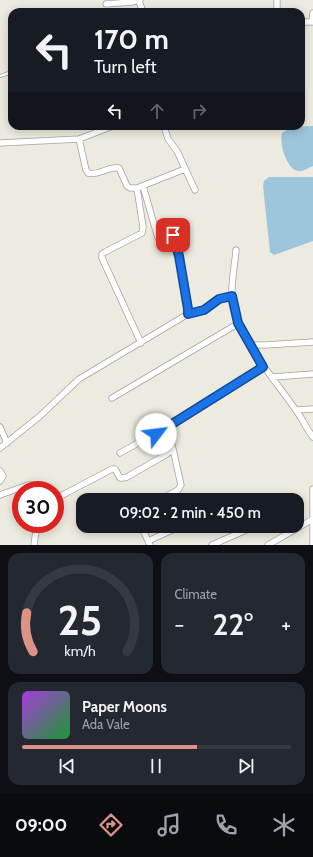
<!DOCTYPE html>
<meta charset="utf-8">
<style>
:root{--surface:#171b24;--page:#242831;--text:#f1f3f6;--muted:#9ea1a6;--line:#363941;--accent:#dd9287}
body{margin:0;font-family:Cabin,sans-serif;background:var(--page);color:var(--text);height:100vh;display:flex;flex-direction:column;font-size:15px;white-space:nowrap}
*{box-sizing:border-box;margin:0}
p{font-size:13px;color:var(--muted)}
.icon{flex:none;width:22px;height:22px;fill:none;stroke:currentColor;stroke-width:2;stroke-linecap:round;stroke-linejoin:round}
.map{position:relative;height:545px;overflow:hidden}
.side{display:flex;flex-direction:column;gap:8px;padding:8px;background:#0d0f14;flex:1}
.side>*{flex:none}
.banner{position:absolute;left:8px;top:8px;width:297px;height:122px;border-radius:12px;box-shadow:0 2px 10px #0003;background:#171b24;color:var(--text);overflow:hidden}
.speed{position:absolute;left:12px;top:481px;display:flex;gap:8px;font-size:20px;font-weight:700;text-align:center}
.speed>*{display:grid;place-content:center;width:52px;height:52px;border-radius:50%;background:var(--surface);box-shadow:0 2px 10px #0003;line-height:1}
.speed .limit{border:6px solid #d22;background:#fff;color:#111}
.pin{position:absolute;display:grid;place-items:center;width:34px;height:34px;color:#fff;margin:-17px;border-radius:8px;box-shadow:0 2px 6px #0006}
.me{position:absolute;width:44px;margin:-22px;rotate:60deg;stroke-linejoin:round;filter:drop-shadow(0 0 3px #0008)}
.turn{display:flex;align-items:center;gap:14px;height:84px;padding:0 20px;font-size:18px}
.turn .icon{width:52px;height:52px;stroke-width:2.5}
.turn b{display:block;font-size:28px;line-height:34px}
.lanes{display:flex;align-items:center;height:38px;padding:0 20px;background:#0003;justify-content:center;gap:20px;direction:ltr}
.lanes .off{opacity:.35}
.big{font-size:30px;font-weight:600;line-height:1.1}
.side .widget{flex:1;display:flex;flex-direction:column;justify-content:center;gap:6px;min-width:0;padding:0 14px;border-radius:12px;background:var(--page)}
.side .dial{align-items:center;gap:0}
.dial svg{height:104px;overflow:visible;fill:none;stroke:var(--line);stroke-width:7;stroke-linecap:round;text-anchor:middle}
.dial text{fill:var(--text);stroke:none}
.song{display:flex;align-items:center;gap:12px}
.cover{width:48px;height:48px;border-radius:6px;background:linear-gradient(135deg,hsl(280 70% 55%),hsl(130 70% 35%))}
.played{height:4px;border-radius:2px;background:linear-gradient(90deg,var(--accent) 65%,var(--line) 65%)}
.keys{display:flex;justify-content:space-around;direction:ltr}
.heat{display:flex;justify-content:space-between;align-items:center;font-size:22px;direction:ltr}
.side .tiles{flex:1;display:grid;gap:8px;grid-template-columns:1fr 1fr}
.widget:last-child{grid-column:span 2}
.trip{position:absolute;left:76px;top:493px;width:228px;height:40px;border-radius:12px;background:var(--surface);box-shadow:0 2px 10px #0003;font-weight:600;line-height:40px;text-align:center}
.dock{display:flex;height:64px;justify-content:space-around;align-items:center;background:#090b0e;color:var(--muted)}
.dock .icon{width:28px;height:28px}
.dock .on{color:var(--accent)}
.dock b{font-size:18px;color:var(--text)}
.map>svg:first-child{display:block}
.water{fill:#9dc6dd}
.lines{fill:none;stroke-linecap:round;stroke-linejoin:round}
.service-casing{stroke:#a2a2a2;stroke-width:4}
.minor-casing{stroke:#a2a2a2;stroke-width:7}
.service{stroke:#fff;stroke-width:2.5}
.minor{stroke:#fff;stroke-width:5.5}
.route-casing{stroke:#114b97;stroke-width:10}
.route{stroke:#1a73e8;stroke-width:7}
</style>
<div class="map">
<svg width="313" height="545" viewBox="0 0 313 545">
<rect width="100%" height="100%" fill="#edeadf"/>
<!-- water -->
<path class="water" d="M313,126V166C308,168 303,172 298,171C286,169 279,142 282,133L292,127Z
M269,177H313V241L274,255L270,252L263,186L264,181Z"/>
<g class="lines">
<defs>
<path id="service" d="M0,76L12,72"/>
<path id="minor" d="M277,0V12
M139,1L143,12
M106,4L132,2L140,0
M301,22H313
M312,22L313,13
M164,126L168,139L177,151L195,190
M79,139L86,170L88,173C99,176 108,166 119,168L127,186L130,188H137L185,169
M0,143L79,139L113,126
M137,188L143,227L142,233L105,252L102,254V258L141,343
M236,250C235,264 231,283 232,296C235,336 273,377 295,409C302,418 306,428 313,437
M188,314L204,310L219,299L232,296
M251,345H265L313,342
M273,377L313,374
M112,398L239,323
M296,410L313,409
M0,427L7,443
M0,448L40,416L79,379L188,314V309L186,294L175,238L173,235L158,238L143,186
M120,453L167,427L263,367
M0,471L3,476L0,481
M0,495L28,485H32L35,490
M55,499L112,469H115L120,478H123L127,477L167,454L173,449L167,427
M159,500L178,490L181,485L173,449
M141,526L150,545
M148,541L181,526
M34,545L37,524
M212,545L255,526
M268,545L313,519
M313,545V489"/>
</defs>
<!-- service casing -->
<use href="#service" class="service-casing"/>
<!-- minor casing -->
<use href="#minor" class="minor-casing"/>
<!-- service -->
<use href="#service" class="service"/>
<!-- minor -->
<use href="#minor" class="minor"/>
</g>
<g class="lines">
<defs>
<path id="route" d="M156,434L263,367L238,323L232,296L219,299L204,310L188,314V309L179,256L173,235"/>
</defs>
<!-- route casing -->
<use href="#route" class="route-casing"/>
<!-- route -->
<use href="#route" class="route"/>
</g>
</svg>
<div class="speed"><div class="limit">30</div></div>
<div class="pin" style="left:173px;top:235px;background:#d93025"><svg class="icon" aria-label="arrive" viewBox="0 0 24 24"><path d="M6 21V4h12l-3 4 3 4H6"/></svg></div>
<svg class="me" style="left:156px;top:434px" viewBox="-20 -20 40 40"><circle r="19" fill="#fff"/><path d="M0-13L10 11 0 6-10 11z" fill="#1a73e8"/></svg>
<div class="trip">09:02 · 2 min · 450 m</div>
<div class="banner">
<div class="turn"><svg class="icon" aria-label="left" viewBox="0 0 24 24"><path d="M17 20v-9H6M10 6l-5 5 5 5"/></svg><div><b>170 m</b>Turn left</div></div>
<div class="lanes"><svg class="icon" aria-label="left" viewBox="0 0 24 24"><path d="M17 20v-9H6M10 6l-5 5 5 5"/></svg><svg class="icon off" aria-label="ahead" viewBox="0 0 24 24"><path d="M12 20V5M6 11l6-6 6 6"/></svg><svg class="icon off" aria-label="right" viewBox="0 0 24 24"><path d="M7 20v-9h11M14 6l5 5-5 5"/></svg></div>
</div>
</div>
<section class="side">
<div class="tiles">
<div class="widget dial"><svg viewBox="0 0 100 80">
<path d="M14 69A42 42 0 1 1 86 69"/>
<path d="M14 69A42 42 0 0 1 9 39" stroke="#dd9287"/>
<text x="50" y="56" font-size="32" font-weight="700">25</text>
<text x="50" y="72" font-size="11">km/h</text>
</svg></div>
<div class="widget"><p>Climate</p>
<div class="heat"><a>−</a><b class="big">22°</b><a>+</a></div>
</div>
<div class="widget">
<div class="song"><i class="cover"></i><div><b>Paper Moons</b><p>Ada Vale</p></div></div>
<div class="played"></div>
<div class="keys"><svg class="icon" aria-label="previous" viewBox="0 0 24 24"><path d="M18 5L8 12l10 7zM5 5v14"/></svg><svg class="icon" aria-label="pause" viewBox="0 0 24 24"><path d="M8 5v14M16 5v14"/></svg><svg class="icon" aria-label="next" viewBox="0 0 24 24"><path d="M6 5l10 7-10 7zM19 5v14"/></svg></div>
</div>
</div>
</section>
<nav class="dock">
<b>09:00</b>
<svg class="icon on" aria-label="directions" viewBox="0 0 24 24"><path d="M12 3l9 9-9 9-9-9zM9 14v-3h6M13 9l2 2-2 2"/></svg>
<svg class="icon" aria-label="music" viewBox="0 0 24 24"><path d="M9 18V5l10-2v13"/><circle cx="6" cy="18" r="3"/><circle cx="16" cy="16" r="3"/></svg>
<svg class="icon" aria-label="phone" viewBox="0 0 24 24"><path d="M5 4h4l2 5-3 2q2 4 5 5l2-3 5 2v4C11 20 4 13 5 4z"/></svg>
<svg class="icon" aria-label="climate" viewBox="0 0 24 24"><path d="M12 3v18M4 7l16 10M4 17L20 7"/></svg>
</nav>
